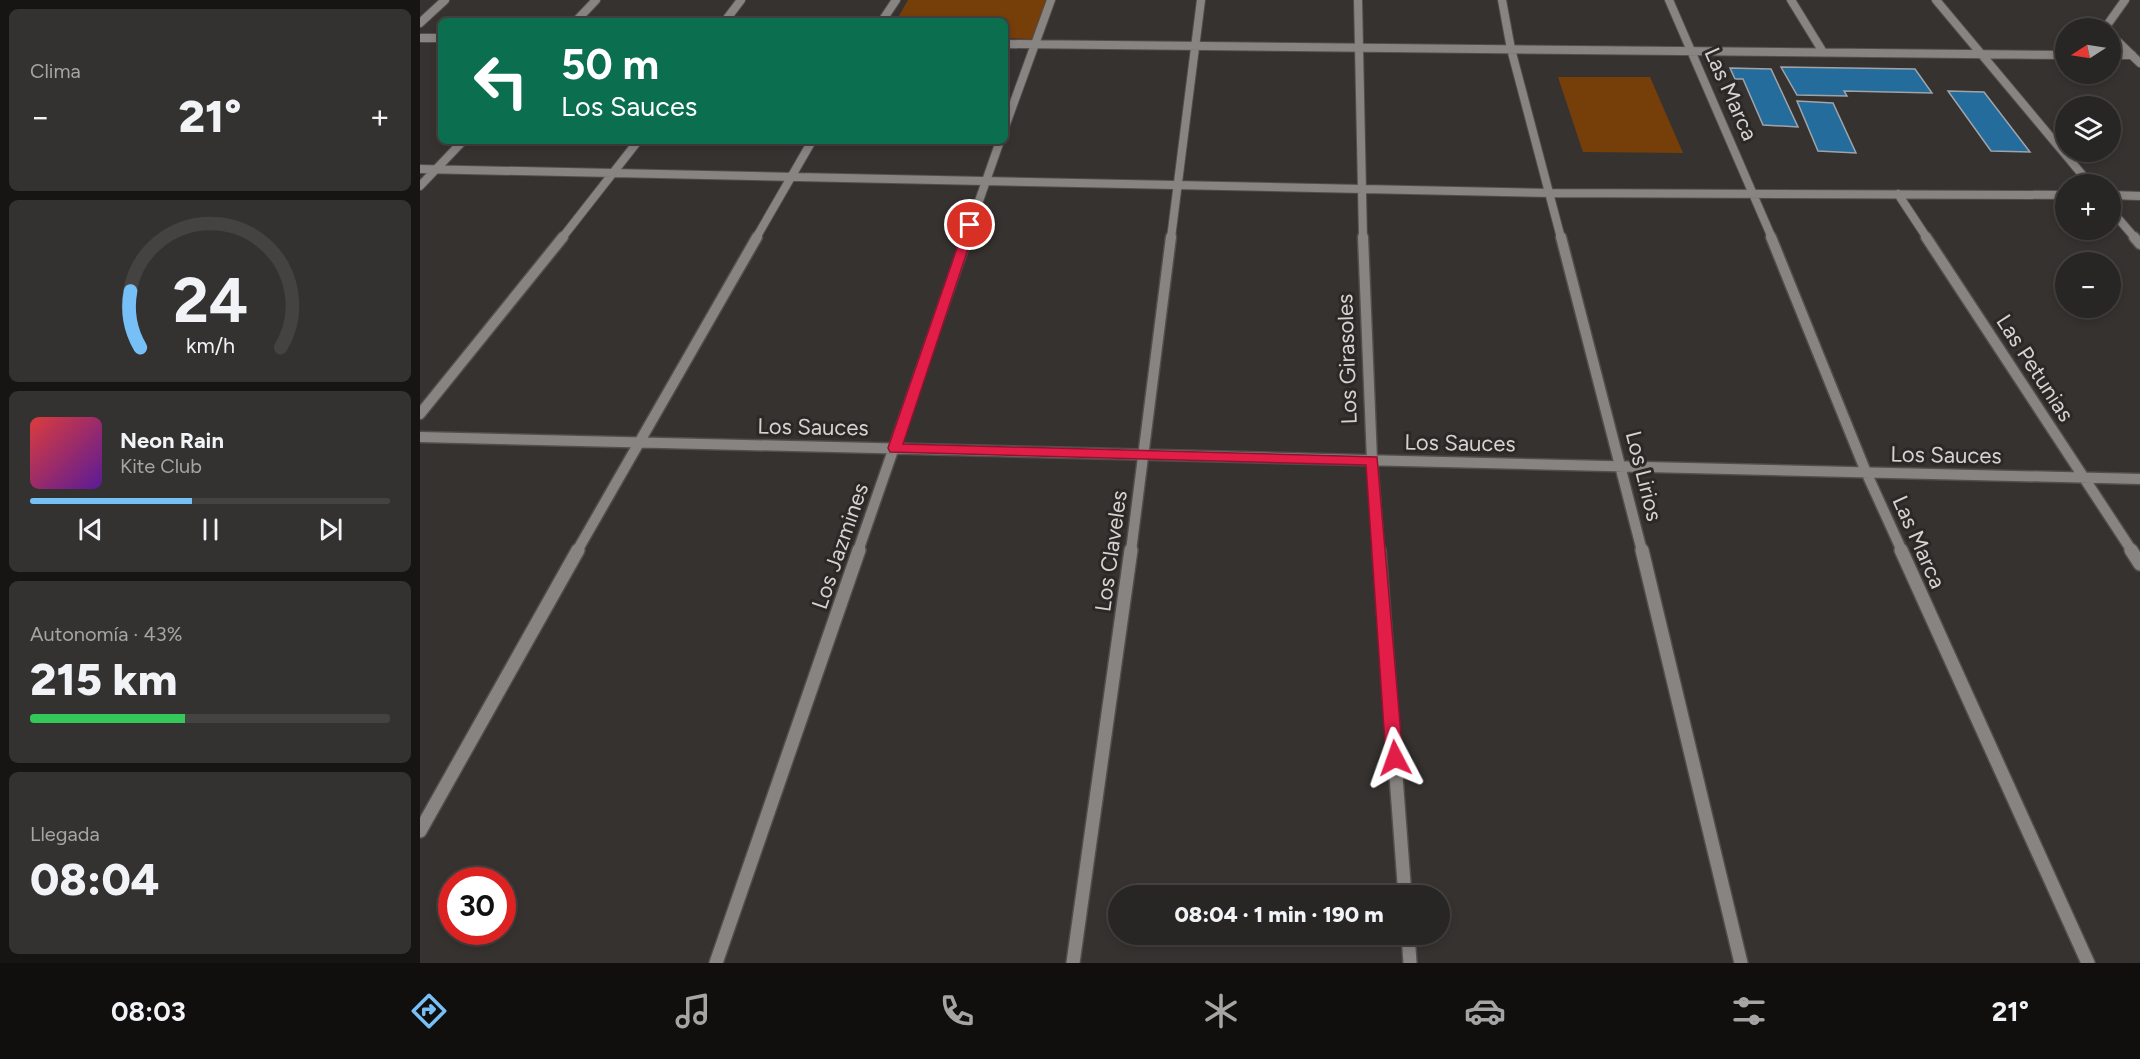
<!DOCTYPE html>
<html lang="es">
<meta charset="utf-8">
<style>
:root{--surface:#282624;--page:#343231;--text:#f1f3f6;--muted:#a5a5a6;--line:#444341;--accent:#77c0f7}
body{margin:0;font-family:Figtree,sans-serif;background:var(--page);color:var(--text);height:100vh;display:flex;flex-direction:column;font-size:22px;white-space:nowrap}
*{box-sizing:border-box;margin:0}
p{font-size:20px;color:var(--muted)}
.icon{flex:none;width:33px;height:33px;fill:none;stroke:currentColor;stroke-width:2;stroke-linecap:round;stroke-linejoin:round}
.map{position:relative;flex:1;overflow:hidden}
.details{display:flex;flex-direction:column;gap:9px;padding:9px;background:#161514;width:420px}
.details>*{flex:none}
.hud{position:absolute;left:18px;top:18px;width:570px;height:126px;border-radius:9px;box-shadow:0 3px 9px #0003,0 0 0 2px var(--line);background:#0b6e4f;color:#fff;overflow:hidden}
.needle{width:39px;rotate:258deg}
.tools{position:absolute;left:1635px;top:18px;display:grid;gap:12px}
.tools a{display:grid;place-items:center;width:66px;height:66px;border-radius:50%;background:var(--surface);box-shadow:0 3px 9px #0003,0 0 0 2px var(--line);font-size:30px}
.speed{position:absolute;left:18px;top:867px;display:flex;gap:12px;font-size:30px;font-weight:700;text-align:center}
.speed>*{display:grid;place-content:center;width:78px;height:78px;border-radius:50%;background:var(--surface);box-shadow:0 3px 9px #0003,0 0 0 2px var(--line);line-height:1}
.speed .limit{border:9px solid #d22;background:#fff;color:#111}
.pin{position:absolute;display:grid;place-items:center;width:51px;height:51px;color:#fff;margin:-26px;border:3px solid #fff;border-radius:50%;box-shadow:0 2px 6px #0007}
.me{position:absolute;width:66px;margin:-33px;rotate:356deg;stroke-linejoin:round;filter:drop-shadow(0 0 4px #0008)}
.turn{display:flex;align-items:center;gap:21px;height:126px;padding:0 24px;font-size:27px}
.turn .icon{width:78px;height:78px;stroke-width:2.5}
.turn b{display:block;font-size:42px;line-height:51px}
.big{font-size:45px;font-weight:800;line-height:1.1}
.details .widget{flex:1;display:flex;flex-direction:column;justify-content:center;gap:9px;min-width:0;padding:0 21px;border-radius:9px;background:var(--page)}
.details .dial{align-items:center;gap:0}
.dial svg{height:156px;overflow:visible;fill:none;stroke:var(--line);stroke-width:7;stroke-linecap:round;text-anchor:middle}
.dial text{fill:var(--text);stroke:none}
.song{display:flex;align-items:center;gap:18px}
.cover{width:72px;height:72px;border-radius:9px;background:linear-gradient(135deg,hsl(0 70% 55%),hsl(270 70% 35%))}
.played{height:6px;border-radius:3px;background:linear-gradient(90deg,var(--accent) 45%,var(--line) 45%)}
.keys{display:flex;justify-content:space-around;direction:ltr}
.heat{display:flex;justify-content:space-between;align-items:center;font-size:33px;direction:ltr}
.charge{height:9px;border-radius:4px;background:linear-gradient(90deg,#34c759 43%,var(--line) 0)}
.trip{position:absolute;left:688px;top:885px;width:342px;height:60px;border-radius:30px;background:var(--surface);box-shadow:0 3px 9px #0003,0 0 0 2px var(--line);font-weight:800;line-height:60px;text-align:center}
.dock{display:flex;height:96px;justify-content:space-around;align-items:center;background:#100f0e;color:var(--muted)}
.dock .icon{width:42px;height:42px}
.dock .current{color:var(--accent)}
.dock b{font-size:27px;color:var(--text)}
main{display:flex;flex:1;min-height:0}
.map>svg:first-child{display:block}
.green{fill:#763e09}
.building{fill:#246c9c;stroke:#a0a4a8;stroke-width:1.5}
.lines{fill:none;stroke-linecap:round;stroke-linejoin:round}
.minor-far2-casing{stroke:#514e4c;stroke-width:10}
.minor-far1-casing{stroke:#514e4c;stroke-width:13}
.minor-casing{stroke:#514e4c;stroke-width:16}
.minor-far2{stroke:#888481;stroke-width:8}
.minor-far1{stroke:#888481;stroke-width:10}
.minor{stroke:#888481;stroke-width:13}
.route{fill:#e11d48;stroke:#92132f;stroke-width:1.5}
.labels{text-anchor:middle;dominant-baseline:central;stroke-width:6;stroke-linejoin:round;paint-order:stroke}
.street-label{font-size:22px;fill:#d5d3d1;stroke:#2c2826}
</style>
<main>
<section class="details">
<div class="widget"><p>Clima</p>
<div class="heat"><a>−</a><b class="big">21°</b><a>+</a></div>
</div>
<div class="widget dial"><svg viewBox="0 0 100 80">
<path d="M14 69A42 42 0 1 1 86 69"/>
<path d="M14 69A42 42 0 0 1 9 40" stroke="#77c0f7"/>
<text x="50" y="56" font-size="32" font-weight="700">24</text>
<text x="50" y="72" font-size="11">km/h</text>
</svg></div>
<div class="widget">
<div class="song"><i class="cover"></i><div><b>Neon Rain</b><p>Kite Club</p></div></div>
<div class="played"></div>
<div class="keys"><svg class="icon" aria-label="previous" viewBox="0 0 24 24"><path d="M18 5L8 12l10 7zM5 5v14"/></svg><svg class="icon" aria-label="pause" viewBox="0 0 24 24"><path d="M8 5v14M16 5v14"/></svg><svg class="icon" aria-label="next" viewBox="0 0 24 24"><path d="M6 5l10 7-10 7zM19 5v14"/></svg></div>
</div>
<div class="widget"><p>Autonomía · 43%</p><b class="big">215 km</b><div class="charge"></div></div>
<div class="widget"><p>Llegada</p><b class="big">08:04</b></div>
</section>
<div class="map">
<svg width="1720" height="963" viewBox="0 0 1720 963">
<rect width="100%" height="100%" fill="#363230"/>
<!-- green -->
<path class="green" d="M488,0H627L613,39L585,38V21H476Z
M1138,77H1230L1263,153L1163,152Z"/>
<!-- building -->
<path class="building" d="M1361,67L1495,69L1512,93L1424,91L1427,96L1377,95Z
M1310,68L1351,69L1378,127L1343,125L1323,79H1315Z
M1528,91L1564,92L1610,152L1571,151Z
M1377,101L1413,103L1436,153L1398,151Z"/>
<g class="lines">
<defs>
<path id="minor-far2" d="M938,0L943,238
M1082,0L1091,49L1141,238
M1249,0L1352,238
M1371,0L1403,52
M1516,0L1670,184
M156,21L176,0
M305,21L321,0
M462,21L476,0
M0,23L25,0
M1685,28L1705,0
M1690,34L1720,63
M0,38H21
M585,44L1646,55
M1690,55H1712
M585,127L631,0
M0,169L1131,193L1646,195
M0,186L43,141
M1478,194L1507,238
M1690,195L1720,196
M1690,209L1715,238
M142,238L218,141
M336,238L392,141
M546,238L580,141
M751,238L781,0"/>
<path id="minor-far1" d="M943,237L952,460L959,551
M1141,237L1222,551
M1351,237L1446,472L1482,551
M1506,237L1712,551
M1714,237L1720,244
M0,414L143,237
M0,437L1720,479
M157,551L337,237
M438,551L547,237
M711,551L751,237"/>
<path id="minor" d="M959,550L985,896
M1222,550L1321,963
M1481,550L1668,963
M1711,550L1720,564
M0,831L158,550
M988,934L990,963
M296,963L439,550
M653,963L711,550"/>
</defs>
<!-- minor-far2 casing -->
<use href="#minor-far2" class="minor-far2-casing"/>
<!-- minor-far1 casing -->
<use href="#minor-far1" class="minor-far1-casing"/>
<!-- minor casing -->
<use href="#minor" class="minor-casing"/>
<!-- minor-far2 -->
<use href="#minor-far2" class="minor-far2"/>
<!-- minor-far1 -->
<use href="#minor-far1" class="minor-far1"/>
<!-- minor -->
<use href="#minor" class="minor"/>
</g>
<!-- route -->
<path class="route" d="M550,222L556,225L483,444L957,457L983,758L981,764L975,766L969,764L966,758L946,465L470,452L468,448L545,225Z"/>
<g class="labels">
<!-- street labels -->
<g class="street-label">
<text transform="translate(1311 94) rotate(66)">Las Marca</text>
<text transform="translate(927 359) rotate(-92)">Los Girasoles</text>
<text transform="translate(1615 368) rotate(57)">Las Petunias</text>
<text transform="translate(393 427) rotate(1)">Los Sauces</text>
<text transform="translate(1040 443) rotate(1)">Los Sauces</text>
<text transform="translate(1526 455) rotate(1)">Los Sauces</text>
<text transform="translate(1224 476) rotate(76)">Los Lirios</text>
<text transform="translate(1499 542) rotate(66)">Las Marca</text>
<text transform="translate(420 546) rotate(-71)">Los Jazmines</text>
<text transform="translate(691 551) rotate(-82)">Los Claveles</text>
</g>
</g>
</svg>
<div class="tools">
<a><svg class="needle" viewBox="-14 -14 28 28"><path d="M0-13l5 13h-10z" fill="#e53935"/><path d="M0 13l5-13h-10z" fill="#a5a5a6"/></svg></a>
<a><svg class="icon" aria-label="layers" viewBox="0 0 24 24"><path d="M12 4l9 5-9 5-9-5zM3 14l9 5 9-5"/></svg></a>
<a>+</a>
<a>−</a>
</div>
<div class="speed"><div class="limit">30</div></div>
<div class="pin" style="left:550px;top:225px;background:#d93025"><svg class="icon" aria-label="arrive" viewBox="0 0 24 24"><path d="M6 21V4h12l-3 4 3 4H6"/></svg></div>
<svg class="me" style="left:975px;top:758px" viewBox="-20 -20 40 40"><path d="M0-17L14 15 0 8-14 15z" fill="#e11d48" stroke="#fff" stroke-width="4"/></svg>
<div class="trip">08:04 · 1 min · 190 m</div>
<div class="hud">
<div class="turn"><svg class="icon" aria-label="left" viewBox="0 0 24 24"><path d="M17 20v-9H6M10 6l-5 5 5 5"/></svg><div><b>50 m</b>Los Sauces</div></div>
</div>
</div>
</main>
<nav class="dock">
<b>08:03</b>
<svg class="icon current" aria-label="directions" viewBox="0 0 24 24"><path d="M12 3l9 9-9 9-9-9zM9 14v-3h6M13 9l2 2-2 2"/></svg>
<svg class="icon" aria-label="music" viewBox="0 0 24 24"><path d="M9 18V5l10-2v13"/><circle cx="6" cy="18" r="3"/><circle cx="16" cy="16" r="3"/></svg>
<svg class="icon" aria-label="phone" viewBox="0 0 24 24"><path d="M5 4h4l2 5-3 2q2 4 5 5l2-3 5 2v4C11 20 4 13 5 4z"/></svg>
<svg class="icon" aria-label="climate" viewBox="0 0 24 24"><path d="M12 3v18M4 7l16 10M4 17L20 7"/></svg>
<svg class="icon" aria-label="car" viewBox="0 0 24 24"><path d="M5 17H2v-5l4-1 3-4h7l3 4 3 1v5h-3M9 17h6M6 11h13"/><circle cx="7" cy="17" r="2"/><circle cx="17" cy="17" r="2"/></svg>
<svg class="icon" aria-label="filters" viewBox="0 0 24 24"><path d="M4 7h16M4 17h16"/><circle cx="9" cy="7" r="2"/><circle cx="15" cy="17" r="2"/></svg>
<b>21°</b>
</nav>
